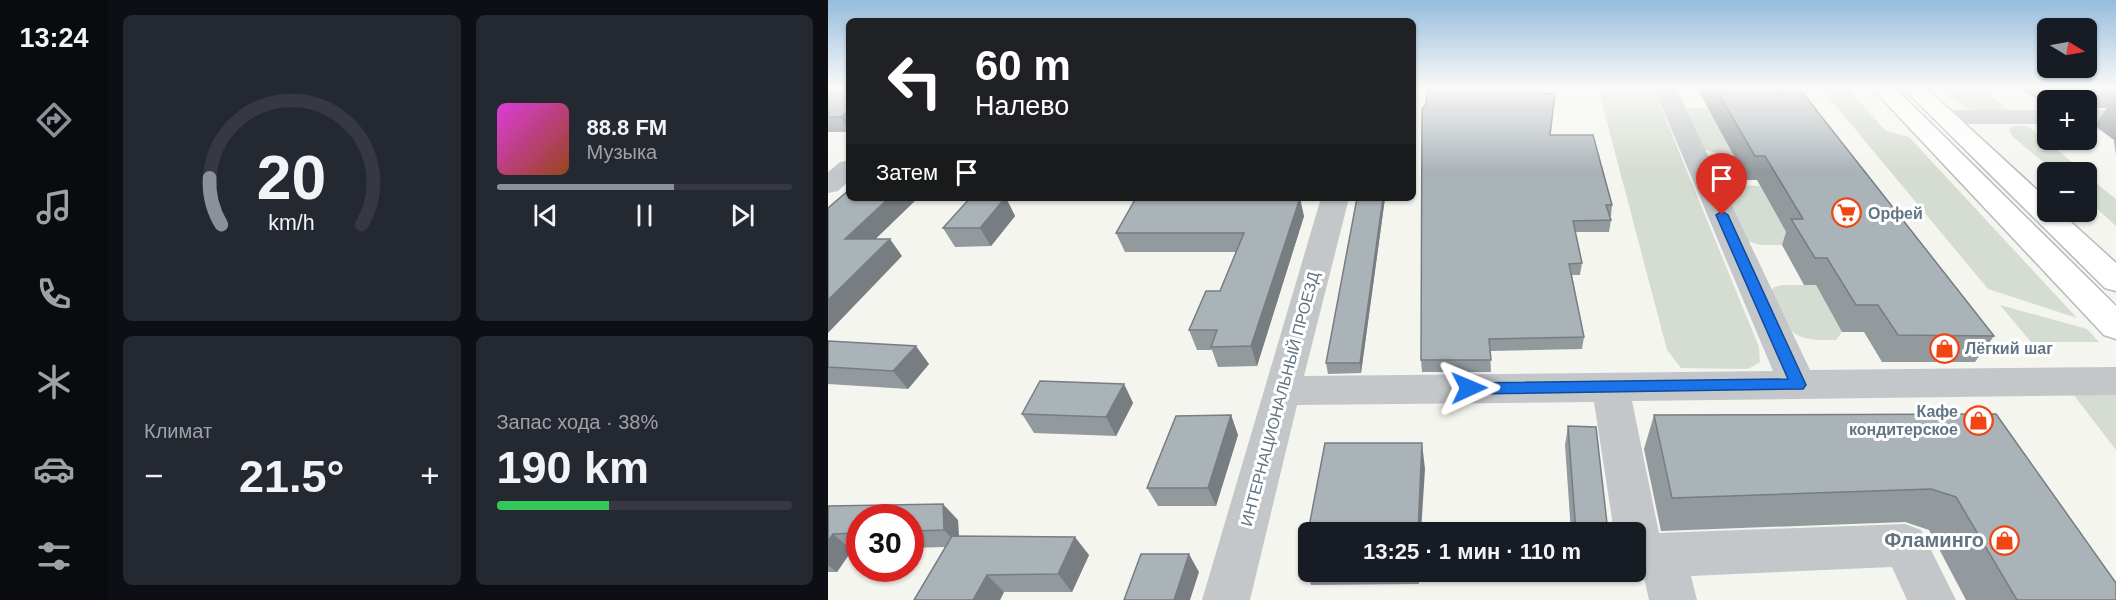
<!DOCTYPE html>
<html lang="ru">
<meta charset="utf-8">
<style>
:root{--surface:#171b24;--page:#242831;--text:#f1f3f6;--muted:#9ea1a6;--line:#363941;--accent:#8c9099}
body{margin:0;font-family:Helvetica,sans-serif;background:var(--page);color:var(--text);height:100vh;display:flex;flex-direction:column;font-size:22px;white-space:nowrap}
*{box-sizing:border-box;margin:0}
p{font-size:20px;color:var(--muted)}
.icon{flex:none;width:33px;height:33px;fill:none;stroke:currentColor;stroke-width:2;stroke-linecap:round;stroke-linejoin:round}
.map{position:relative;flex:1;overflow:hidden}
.side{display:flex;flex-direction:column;gap:15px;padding:15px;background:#0d0f14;width:720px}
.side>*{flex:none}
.guide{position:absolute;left:18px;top:18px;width:570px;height:183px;border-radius:9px;box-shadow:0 2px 4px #0004;background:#202124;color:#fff;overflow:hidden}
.needle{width:39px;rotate:100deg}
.controls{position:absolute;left:1209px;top:18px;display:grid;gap:12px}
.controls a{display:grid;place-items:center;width:60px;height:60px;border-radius:9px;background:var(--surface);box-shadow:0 2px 4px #0004;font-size:30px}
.speed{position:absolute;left:18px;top:504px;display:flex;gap:12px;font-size:30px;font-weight:700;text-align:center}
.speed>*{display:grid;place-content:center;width:78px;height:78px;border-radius:50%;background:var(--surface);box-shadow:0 2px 4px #0004;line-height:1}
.speed .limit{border:9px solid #d22;background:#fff;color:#111}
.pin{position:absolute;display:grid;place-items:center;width:51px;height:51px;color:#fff;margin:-62px -26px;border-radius:50% 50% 50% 0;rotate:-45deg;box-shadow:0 0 6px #0007}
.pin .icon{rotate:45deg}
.me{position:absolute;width:66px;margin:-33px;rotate:89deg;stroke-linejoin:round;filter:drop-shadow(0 0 4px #0008)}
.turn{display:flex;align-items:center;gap:21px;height:126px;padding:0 30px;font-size:27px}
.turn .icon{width:78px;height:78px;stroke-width:2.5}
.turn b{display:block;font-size:42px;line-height:51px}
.then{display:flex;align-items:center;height:57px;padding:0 30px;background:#0003;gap:12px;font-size:22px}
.big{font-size:45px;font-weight:700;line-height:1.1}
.side .widget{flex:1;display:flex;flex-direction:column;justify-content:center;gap:9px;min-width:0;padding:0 21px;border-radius:9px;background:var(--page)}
.side .dial{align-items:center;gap:0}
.dial svg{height:156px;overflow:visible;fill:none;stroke:var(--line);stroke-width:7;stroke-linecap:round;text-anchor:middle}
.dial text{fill:var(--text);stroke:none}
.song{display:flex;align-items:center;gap:18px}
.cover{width:72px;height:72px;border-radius:9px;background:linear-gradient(135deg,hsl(300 70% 55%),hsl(20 70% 35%))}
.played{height:6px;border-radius:3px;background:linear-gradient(90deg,var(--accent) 60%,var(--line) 60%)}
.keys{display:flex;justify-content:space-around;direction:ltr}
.heat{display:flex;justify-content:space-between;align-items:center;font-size:33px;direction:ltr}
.charge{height:9px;border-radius:4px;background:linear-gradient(90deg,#34c759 38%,var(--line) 0)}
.side .tiles{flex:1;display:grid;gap:15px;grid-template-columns:repeat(2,1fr)}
.trip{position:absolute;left:470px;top:522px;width:348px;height:60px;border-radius:9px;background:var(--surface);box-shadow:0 2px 4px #0004;font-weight:700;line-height:60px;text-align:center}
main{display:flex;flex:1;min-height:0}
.menu{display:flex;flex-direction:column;width:108px;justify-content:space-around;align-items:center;background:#090b0e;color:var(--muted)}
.menu .icon{width:42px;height:42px}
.menu .active{color:var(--accent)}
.menu b{font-size:27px;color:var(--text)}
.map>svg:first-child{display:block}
.green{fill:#d5dcd1}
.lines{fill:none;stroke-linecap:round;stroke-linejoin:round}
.major-casing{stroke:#b6babe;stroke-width:3}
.minor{fill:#c3c7ca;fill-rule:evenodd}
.major{fill:#fff;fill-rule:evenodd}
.wall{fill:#929a9e}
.shaded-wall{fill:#777d81}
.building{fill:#aab3b8;stroke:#777d81;stroke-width:1.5}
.route{fill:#1a73e8;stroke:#114b97;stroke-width:1.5}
.labels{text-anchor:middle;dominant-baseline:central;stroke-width:6;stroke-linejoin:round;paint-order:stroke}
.poi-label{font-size:16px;font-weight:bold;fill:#617584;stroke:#fff;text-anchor:start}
.street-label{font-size:16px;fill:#617584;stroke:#fff}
.near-poi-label{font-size:20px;font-weight:bold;fill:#617584;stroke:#fff;text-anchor:end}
</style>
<main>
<nav class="menu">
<b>13:24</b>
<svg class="icon active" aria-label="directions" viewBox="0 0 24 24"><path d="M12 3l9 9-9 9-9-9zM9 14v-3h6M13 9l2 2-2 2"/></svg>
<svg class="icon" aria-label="music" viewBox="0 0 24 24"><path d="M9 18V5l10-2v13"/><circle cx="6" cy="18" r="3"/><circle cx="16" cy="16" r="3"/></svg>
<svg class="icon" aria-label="phone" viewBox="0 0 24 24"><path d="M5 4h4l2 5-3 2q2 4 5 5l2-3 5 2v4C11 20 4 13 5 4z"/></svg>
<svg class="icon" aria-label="climate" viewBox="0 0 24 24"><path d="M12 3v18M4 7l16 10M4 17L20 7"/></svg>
<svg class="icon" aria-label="car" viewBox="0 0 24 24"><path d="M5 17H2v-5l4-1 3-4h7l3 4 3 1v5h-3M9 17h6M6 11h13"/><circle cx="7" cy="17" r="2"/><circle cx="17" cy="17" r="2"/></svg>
<svg class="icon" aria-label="filters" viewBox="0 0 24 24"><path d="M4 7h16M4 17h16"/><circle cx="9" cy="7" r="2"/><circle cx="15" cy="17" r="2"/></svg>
</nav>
<section class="side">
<div class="tiles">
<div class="widget dial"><svg viewBox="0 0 100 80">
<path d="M14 69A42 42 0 1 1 86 69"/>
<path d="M14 69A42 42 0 0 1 8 45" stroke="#8c9099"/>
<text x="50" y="56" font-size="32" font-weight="700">20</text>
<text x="50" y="72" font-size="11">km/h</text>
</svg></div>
<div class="widget">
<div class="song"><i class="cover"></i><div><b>88.8 FM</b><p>Музыка</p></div></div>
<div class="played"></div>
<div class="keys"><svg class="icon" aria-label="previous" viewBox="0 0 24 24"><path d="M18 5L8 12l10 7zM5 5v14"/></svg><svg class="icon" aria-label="pause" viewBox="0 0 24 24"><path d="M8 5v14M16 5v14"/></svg><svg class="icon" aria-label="next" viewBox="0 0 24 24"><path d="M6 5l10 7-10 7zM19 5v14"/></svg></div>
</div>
<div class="widget"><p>Климат</p>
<div class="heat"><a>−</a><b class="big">21.5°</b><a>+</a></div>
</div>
<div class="widget"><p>Запас хода · 38%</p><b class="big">190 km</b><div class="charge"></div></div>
</div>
</section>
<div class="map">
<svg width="1288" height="600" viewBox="0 0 1288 600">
<rect width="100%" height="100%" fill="#f5f5f0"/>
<!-- green -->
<path class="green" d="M770,88H825L931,347L932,362L920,369L853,368L839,350Z
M993,88H1019L1058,131L1081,137L1249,318L1160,289Z
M1112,88H1153L1184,113C1146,114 1140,112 1112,88Z
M862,108H889L915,154H892L874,149L857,110Z
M1184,126H1200L1256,172H1227L1184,136L1181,130Z
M1258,175L1288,199V226L1259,200Z
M909,185L932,186L965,245H932L917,240L895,190Z
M955,285H988L1014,332L1008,340C959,341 963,333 943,291L946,287Z
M1172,305L1259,329L1271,342H1203Z
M1288,393V450L1245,394Z"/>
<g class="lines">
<defs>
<path id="major" d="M1044,88H1067L1288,306V339L1276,335Z
M1075,88H1098L1220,200V212H1232L1288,263V291L1277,288Z"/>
</defs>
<!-- major casing -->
<use href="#major" class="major-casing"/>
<!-- minor -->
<path class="minor" d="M826,88H848L982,370L1288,367V395L804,401L831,533L1077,524L1093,530L1128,600H1079L1064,567L863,576L869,600H821L816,578L797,572H807V532H786L766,402L469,405L422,600H374L493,198H521L476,376L945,371Z
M1117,110H1220V124H1117L1109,122L1105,117L1109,112Z
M1258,110H1288V124H1258Z
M21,160V181L10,191L0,193V172L12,162Z"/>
<!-- major -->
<use href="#major" class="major"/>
</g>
<!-- wall -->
<path class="wall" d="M0,88H21V132H0Z
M869,88H971L1166,336L1147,362H1054L1036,332H1014L988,285H976L954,245L958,232L929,180H919Z
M1193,88H1288V155L1286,140L1267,126L1279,108H1262L1258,114V100L1211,101Z
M598,104L722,135L784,205L783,216H782L783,220L781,232H747L754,263L752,275H744L756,337L754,349L662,351L663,372H594L593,360Z
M178,198L187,216L163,246L127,247L115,228Z
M529,198H557L533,373L500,374L498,363Z
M476,216L429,366L390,367L384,350H369L361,330L392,291L408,252H297L288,233Z
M0,341L101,364L80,389L0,384Z
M296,384L305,403L288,436L206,433L194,414Z
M1168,414L1288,600H1138L1101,530L1077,522L833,531L816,449L826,415Z
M403,415L410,435L388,506H330L319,488Z
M740,426L780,532H743L737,445Z
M0,506L130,520L131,536L261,555L244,592H176L172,600H86L117,547L82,548V518H32V550H24L9,572H0Z
M480,535V572H591V584L483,585L475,561Z"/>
<!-- shaded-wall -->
<path class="shaded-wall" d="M21,111V131L12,117Z
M61,198H90L30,256L17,239Z
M178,198L187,216L163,246L152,228Z
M472,198L476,216L429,366L423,346Z
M555,198H557L533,373L532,363Z
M62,239L74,256L0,333V300Z
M88,346L101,364L80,389L65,371Z
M296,384L305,403L288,436L278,417Z
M403,415L410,435L388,506L380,488Z
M594,443L597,469L593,532H590Z
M115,504L130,520L131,546L116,530Z
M5,534L24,550L9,572L0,565V541Z
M247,537L261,555L244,592L230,574Z
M361,554L371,572L362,600H346Z
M589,572H591V584Z
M159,575L176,592L172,600H145Z"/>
<!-- building -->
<path class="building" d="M0,88H21V111L12,117H0Z
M600,88H711L712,93L727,94L722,135H765L784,205H778L783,220L745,221L754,263L741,264L756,337L661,339L663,360H593L594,109L598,104Z
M887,88H971L1166,336L1070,335L1050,305H1028L999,258H987L963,219H975L937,156H927Z
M1263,88H1273L1271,93Z
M21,190V198H61L17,239H62L0,300V208Z
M142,198H177L152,228H115Z
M308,198H472L423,346L383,347L389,330H361L378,291H392L416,233H288Z
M529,198H555L532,363H498Z
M0,341L88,346L65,371L0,367Z
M212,381L296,384L278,417L194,414Z
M1168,414L1288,583V600H1189L1128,497L1103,489L844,498L826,415Z
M403,415L380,488H319L348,416Z
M740,426L768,427L780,532H748Z
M497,443H594L590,532H480Z
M115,504L116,530L82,531V518H32V533L5,534L0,541V506Z
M480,535V561H475Z
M124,536L247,537L230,574L159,575L145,600H86Z
M313,554H361L346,600H296Z"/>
<!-- sky -->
<linearGradient id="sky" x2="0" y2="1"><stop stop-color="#96bcdd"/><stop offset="0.51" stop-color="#fafaf8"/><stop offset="1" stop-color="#fafaf8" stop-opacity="0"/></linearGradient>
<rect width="1288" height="172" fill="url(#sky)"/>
<!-- route -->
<path class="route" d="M894,211L900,215L978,385L975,389L641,394L635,393L633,388L635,384L641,383L960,379L888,215Z"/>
<!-- icons -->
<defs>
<symbol id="supermarket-ring" viewBox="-11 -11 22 22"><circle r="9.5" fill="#fff" stroke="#f14514" stroke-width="1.5"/><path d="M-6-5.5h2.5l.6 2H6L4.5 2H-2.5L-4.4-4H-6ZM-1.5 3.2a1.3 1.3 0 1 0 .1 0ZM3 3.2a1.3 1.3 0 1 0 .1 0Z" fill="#f14514"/></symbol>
<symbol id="shop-ring" viewBox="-11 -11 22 22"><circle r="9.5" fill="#fff" stroke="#f14514" stroke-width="1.5"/><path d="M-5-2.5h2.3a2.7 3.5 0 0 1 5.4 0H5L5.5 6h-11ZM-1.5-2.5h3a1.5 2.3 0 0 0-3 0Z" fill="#f14514"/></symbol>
</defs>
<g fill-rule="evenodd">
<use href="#supermarket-ring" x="1002" y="196" width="33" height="33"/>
<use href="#shop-ring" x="1100" y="332" width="33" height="33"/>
<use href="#shop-ring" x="1134" y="404" width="33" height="33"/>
<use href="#shop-ring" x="1160" y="524" width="33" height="33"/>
</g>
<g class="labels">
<!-- poi labels -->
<g class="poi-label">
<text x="1040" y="213">Орфей</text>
<text x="1137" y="348">Лёгкий шаг</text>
<text x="1130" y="411" text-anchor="end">Кафе<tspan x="1130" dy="18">кондитерское</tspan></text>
</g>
<!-- street labels -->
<g class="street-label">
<text transform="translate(452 399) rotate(-75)">ИНТЕРНАЦИОНАЛЬНЫЙ ПРОЕЗД</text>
</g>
<!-- near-poi labels -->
<g class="near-poi-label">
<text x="1156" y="540">Фламинго</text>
</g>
</g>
</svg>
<div class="controls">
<a><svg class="needle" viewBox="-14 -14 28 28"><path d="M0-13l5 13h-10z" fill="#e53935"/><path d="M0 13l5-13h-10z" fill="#9ea1a6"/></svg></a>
<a>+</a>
<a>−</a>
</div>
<div class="speed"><div class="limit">30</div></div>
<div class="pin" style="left:894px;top:215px;background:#d93025"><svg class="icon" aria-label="arrive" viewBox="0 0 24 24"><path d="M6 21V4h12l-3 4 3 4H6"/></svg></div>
<svg class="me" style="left:641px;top:388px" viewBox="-20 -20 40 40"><path d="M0-17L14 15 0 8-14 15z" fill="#1a73e8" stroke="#fff" stroke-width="4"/></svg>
<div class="trip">13:25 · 1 мин · 110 m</div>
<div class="guide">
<div class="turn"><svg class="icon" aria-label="left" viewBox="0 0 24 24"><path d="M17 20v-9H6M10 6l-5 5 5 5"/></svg><div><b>60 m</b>Налево</div></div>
<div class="then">Затем<svg class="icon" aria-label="arrive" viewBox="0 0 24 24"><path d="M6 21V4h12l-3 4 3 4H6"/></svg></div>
</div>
</div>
</main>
